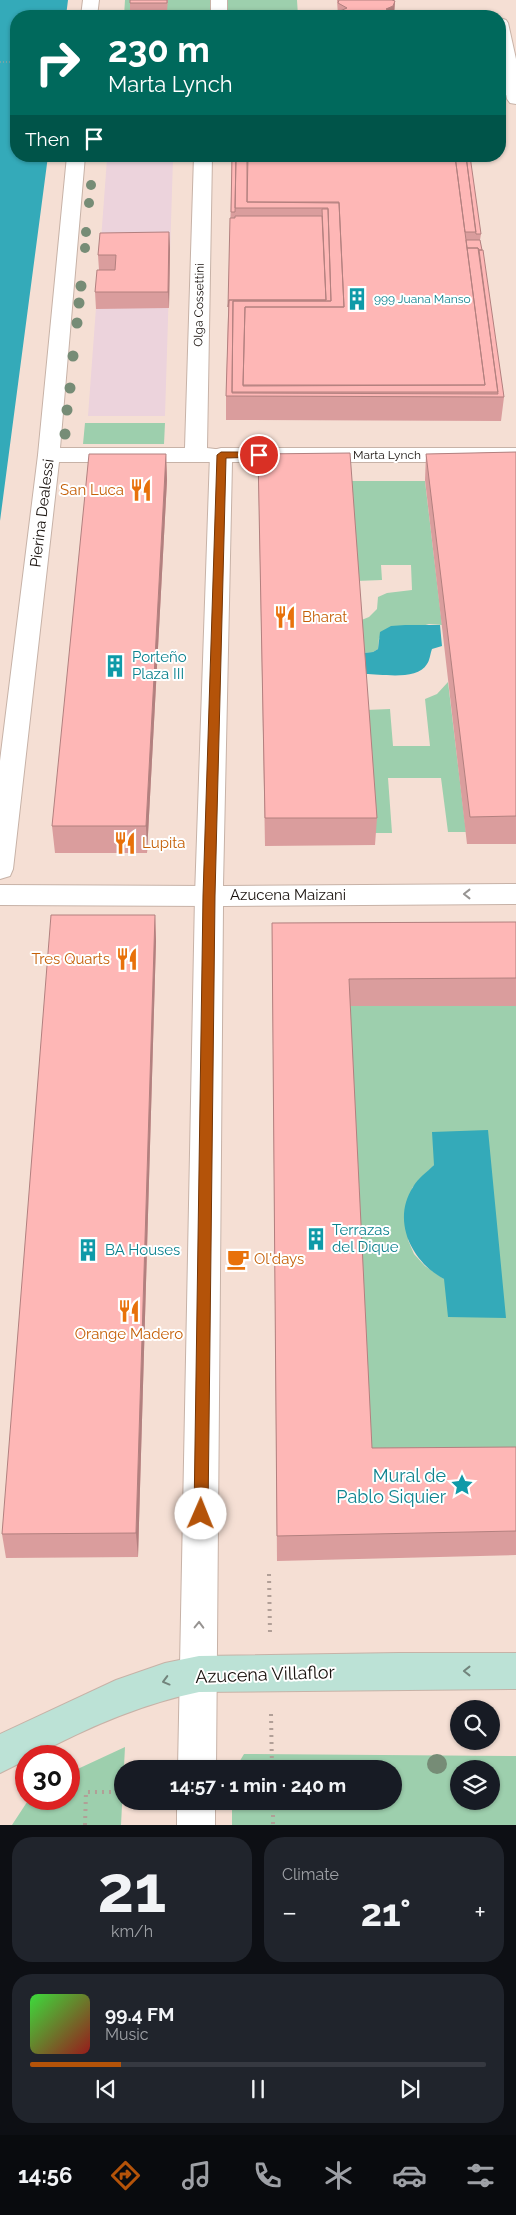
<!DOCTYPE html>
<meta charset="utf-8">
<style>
:root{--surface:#171b24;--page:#20242c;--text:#f1f3f6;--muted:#9ea1a6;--line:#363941;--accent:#b45309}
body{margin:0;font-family:Raleway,sans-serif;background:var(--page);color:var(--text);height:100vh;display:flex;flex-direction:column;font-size:19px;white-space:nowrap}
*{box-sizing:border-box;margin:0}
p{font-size:16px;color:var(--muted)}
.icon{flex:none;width:28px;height:28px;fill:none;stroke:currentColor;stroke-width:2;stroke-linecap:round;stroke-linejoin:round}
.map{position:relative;height:1825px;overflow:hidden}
.details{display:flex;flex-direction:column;gap:12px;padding:12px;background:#0d0f14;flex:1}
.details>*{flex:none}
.guide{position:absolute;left:10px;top:10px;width:496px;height:152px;border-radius:20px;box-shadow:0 1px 4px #0004;background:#00695c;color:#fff;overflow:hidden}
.controls{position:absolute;left:450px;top:1700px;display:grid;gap:10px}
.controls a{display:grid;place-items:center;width:50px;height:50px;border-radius:50%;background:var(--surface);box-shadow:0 1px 4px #0004;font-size:25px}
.speed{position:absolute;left:15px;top:1745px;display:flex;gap:10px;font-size:25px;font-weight:700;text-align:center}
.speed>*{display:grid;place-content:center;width:65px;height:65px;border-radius:50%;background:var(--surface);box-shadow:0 1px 4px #0004;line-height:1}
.speed .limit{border:8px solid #d22;background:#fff;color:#111}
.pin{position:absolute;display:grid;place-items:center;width:42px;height:42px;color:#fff;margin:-21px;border:2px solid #fff;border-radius:50%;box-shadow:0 1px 5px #0007}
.me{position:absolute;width:55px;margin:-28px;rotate:1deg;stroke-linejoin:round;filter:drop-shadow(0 0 4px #0008)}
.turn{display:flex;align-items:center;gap:18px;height:105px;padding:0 15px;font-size:22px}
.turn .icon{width:65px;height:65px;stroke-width:2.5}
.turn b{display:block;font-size:35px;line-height:42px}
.then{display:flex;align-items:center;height:48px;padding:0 15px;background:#0003;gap:10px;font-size:19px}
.big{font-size:38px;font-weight:700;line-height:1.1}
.details .card{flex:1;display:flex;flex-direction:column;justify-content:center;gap:8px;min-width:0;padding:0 18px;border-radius:20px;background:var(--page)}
.details .dial{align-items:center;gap:0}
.dial b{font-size:65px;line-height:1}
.song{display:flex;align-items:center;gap:15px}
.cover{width:60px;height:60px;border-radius:8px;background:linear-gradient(135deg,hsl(120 70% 55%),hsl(0 70% 35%))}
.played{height:5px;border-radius:2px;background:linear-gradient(90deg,var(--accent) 20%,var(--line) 20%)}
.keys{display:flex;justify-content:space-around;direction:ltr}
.heat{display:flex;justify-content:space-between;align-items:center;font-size:28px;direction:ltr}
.details .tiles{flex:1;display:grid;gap:12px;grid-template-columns:1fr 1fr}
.card:last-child{grid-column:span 2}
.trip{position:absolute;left:114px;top:1760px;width:288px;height:50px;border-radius:25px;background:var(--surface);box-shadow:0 1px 4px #0004;font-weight:700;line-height:50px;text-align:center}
.tab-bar{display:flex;height:80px;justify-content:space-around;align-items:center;background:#090b0e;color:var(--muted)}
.tab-bar .icon{width:35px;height:35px}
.tab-bar .active{color:var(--accent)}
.tab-bar b{font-size:22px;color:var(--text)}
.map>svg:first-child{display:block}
.industrial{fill:#ecd3dc}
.green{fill:#9dcfad;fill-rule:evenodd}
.water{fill:#34aab9}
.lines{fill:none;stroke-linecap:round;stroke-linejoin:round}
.pedestrian-casing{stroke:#c7b2a7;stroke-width:2}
.minor-casing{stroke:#c7b2a7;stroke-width:2}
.tertiary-casing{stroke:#c7b2a7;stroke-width:2}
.secondary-casing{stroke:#c7b2a7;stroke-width:2}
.path-far1{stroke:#b19f97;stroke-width:2;stroke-dasharray:0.5 2.5;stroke-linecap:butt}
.path{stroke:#b19f97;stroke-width:4;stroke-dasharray:2 5;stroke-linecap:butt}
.pedestrian{fill:#fff;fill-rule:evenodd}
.minor{fill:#fff;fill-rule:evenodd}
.tertiary{fill:#fff;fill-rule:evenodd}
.secondary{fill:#bce2d6;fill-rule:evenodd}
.tree{fill:#768c76}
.wall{fill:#da9d9d}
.shaded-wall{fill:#b2807f}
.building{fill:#feb7b6;stroke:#b2807f}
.oneway{stroke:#979492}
.oneway2{stroke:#72847c}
.route{fill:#b45309;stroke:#753606}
.labels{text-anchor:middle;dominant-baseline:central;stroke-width:4;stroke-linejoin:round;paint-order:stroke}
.far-culture-label{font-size:12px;fill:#0d838f;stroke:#fff;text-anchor:start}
.far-street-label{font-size:12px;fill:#18110d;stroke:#fff}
.food-label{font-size:15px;fill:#c56008;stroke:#fff;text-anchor:start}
.street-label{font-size:15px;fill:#18110d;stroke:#fff}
.culture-label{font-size:15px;fill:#0d838f;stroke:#fff;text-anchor:start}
.near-culture-label{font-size:18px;fill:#0d838f;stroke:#fff;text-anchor:end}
.near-street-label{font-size:18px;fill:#18110d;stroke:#fff}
</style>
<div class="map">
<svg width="516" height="1825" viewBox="0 0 516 1825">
<rect width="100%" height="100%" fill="#f5dfd4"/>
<!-- industrial -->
<path class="industrial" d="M173,158L165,416H88L107,159Z"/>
<!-- green -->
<path class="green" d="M125,0H297L298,16H124Z
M85,423H165L164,444H83Z
M349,481H425L442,625L429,624L379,638L378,649L373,652L364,653L359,621L369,617L377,609L378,597L387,593L412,590L411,565H381L382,580L356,581Z
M448,682L466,832H448L441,778H388L392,833H375L366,710L390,709L393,746H430L425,699L437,694Z
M347,1006H516V1472L370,1473ZM434,1165L444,1279L425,1266L414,1254L408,1240L412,1188Z
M125,1747L121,1825H12L29,1799H69V1773Z
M244,1754L516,1756V1825H232V1801H392V1769H235ZM459,1769H491V1801H459Z"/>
<!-- water -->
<path class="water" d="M0,0H68L66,16H16V156H48L0,521Z
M405,625H440L442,646L432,649C430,654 430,660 427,664C417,681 382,674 365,674L364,653L373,652L378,649L380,632L391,626Z
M488,1130L506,1318L448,1317L444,1279C412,1262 391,1221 413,1187C418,1178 427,1172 434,1165L432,1132Z"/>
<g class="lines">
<defs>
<path id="pedestrian" d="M83,0H99L97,16H81Z
M211,0H227V16H211Z
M500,85H516V95H500Z
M67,156H85L60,448H185L194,156H212L207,448L223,450L226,455L223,460L215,462H59L13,869L10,876L0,879V761L38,455Z
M0,885L209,886L219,889L223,896L219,903L209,906L0,905Z"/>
<path id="minor" d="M221,448H516V462H232L223,886L516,884V904L223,906L216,1769H178L195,896L210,455L213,450Z
M177,1801H215V1825H177Z"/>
<path id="tertiary" d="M500,18L506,20L508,23L516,59V104L510,103L507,99L500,63Z"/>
<path id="secondary" d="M399,1653H516V1689L199,1692C141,1704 86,1728 34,1756H26V1760L0,1773V1734L116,1680L165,1663L199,1656Z"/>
</defs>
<!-- pedestrian casing -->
<use href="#pedestrian" class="pedestrian-casing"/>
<!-- minor casing -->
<use href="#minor" class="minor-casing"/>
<!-- tertiary casing -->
<use href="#tertiary" class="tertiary-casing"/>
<!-- secondary casing -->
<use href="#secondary" class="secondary-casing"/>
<!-- path-far1 -->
<path class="path-far1" d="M0,62H16"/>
<!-- path -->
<path class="path" d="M269,1574L270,1633
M271,1714L272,1769
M273,1801V1825
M85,1825L86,1792H122"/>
<!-- pedestrian -->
<use href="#pedestrian" class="pedestrian"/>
<!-- minor -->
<use href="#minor" class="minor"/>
<!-- tertiary -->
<use href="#tertiary" class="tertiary"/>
<!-- secondary -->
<use href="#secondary" class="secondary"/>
</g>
<!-- trees -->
<g class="tree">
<circle cx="91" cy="185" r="5"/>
<circle cx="89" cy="203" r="5"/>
<circle cx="86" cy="232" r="5"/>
<circle cx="85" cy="248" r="5"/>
<circle cx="81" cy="286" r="5.5"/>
<circle cx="79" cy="303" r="5.5"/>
<circle cx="77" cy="323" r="5.5"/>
<circle cx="73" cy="356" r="5.5"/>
<circle cx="70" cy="388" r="5.5"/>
<circle cx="67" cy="410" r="5.5"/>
<circle cx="65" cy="434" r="5.5"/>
<circle cx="437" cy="1764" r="10"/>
</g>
<!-- wall -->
<path class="wall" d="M130,0H168L167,11H130Z
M337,0H393L395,1L394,13L395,16H338Z
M232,156L481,234L480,240L504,397L501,421L226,420V396Z
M169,232L170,249L169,308L96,309L95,292L99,270L98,255Z
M516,452V844H467L425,480L426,454Z
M166,454L167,480L147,853H55L52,826Z
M258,454L377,818L375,845L265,846Z
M155,915L156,941L138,1557L6,1558L2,1534Z
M516,922V1006H350L372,1448L516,1447V1555L277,1561L272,923Z"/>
<!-- shaded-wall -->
<path class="shaded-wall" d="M383,0H393V6L395,1L394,16H384Z
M169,232L170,249L169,308L168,292Z
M166,454L167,480L147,853L146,826Z
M155,915L156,941L138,1557L136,1533Z"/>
<!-- building -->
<path class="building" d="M130,0H167V3H130Z
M339,0H392L395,1L393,6L386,9L395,14V16H339L340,11L347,8L338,3Z
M128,11H166V16H128Z
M232,156H236L235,212H231Z
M236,156H248L247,202L339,203L344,307H245L243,386L485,385L467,248H478L498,392H232L233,301H331L328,208H235Z
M247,156H455L485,385H243L245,307H344L339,202H247Z
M455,156H466L476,232H465Z
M466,156H470L481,234H476Z
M322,209H328L331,301H233L232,393L498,394L479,250H483L504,397L226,396L229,300H326Z
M235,216H322L326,300H229L228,307L230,218H235Z
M169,232L168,292H95L97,270H115L116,255H98L100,233Z
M466,240H480L482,250H479L478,248H467Z
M516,452V816L470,817L426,454Z
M350,453L377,818H265L258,454Z
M89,454H166L146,826H52Z
M51,915H155L136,1533L2,1534Z
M516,922V978L349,979L372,1448L516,1447V1531L277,1536L272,923Z"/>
<!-- one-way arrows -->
<defs><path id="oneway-chevron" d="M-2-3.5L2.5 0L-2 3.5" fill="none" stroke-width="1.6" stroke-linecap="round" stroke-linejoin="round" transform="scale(1.25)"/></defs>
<g class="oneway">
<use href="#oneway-chevron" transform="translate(467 894) rotate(180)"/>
<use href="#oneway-chevron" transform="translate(199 1625) rotate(-89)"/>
</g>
<g class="oneway2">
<use href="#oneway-chevron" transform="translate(467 1671) rotate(-180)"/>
<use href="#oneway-chevron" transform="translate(166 1681) rotate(165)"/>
</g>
<!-- route -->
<path class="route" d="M259,452L262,453V457L226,458L215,896L208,1514L206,1519L201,1521L196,1519L194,1514L203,896L217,455L221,452Z"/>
<!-- icons -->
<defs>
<symbol id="building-bare" viewBox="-9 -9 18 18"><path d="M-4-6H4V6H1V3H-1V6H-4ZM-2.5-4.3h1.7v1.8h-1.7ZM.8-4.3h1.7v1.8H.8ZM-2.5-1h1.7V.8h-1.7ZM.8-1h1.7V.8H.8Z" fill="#0f9aa8" stroke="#fff" stroke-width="2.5" paint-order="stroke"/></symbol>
<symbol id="restaurant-bare" viewBox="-9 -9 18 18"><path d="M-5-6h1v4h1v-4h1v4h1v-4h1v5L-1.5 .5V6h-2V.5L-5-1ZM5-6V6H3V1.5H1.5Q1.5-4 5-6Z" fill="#e8710a" stroke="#fff" stroke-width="2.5" paint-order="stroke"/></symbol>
<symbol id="cafe-bare" viewBox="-9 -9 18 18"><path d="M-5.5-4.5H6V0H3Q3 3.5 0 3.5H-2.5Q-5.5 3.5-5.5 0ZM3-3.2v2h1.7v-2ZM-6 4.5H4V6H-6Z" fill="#e8710a" stroke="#fff" stroke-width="2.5" paint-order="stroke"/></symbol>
<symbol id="sight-bare" viewBox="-9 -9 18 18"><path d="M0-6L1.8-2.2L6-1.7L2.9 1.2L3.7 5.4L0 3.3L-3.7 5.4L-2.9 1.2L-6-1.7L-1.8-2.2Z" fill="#0f9aa8" stroke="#fff" stroke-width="2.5" paint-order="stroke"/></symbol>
</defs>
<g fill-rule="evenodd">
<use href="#building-bare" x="341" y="283" width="32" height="32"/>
<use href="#restaurant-bare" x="125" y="474" width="32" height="32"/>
<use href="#restaurant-bare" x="269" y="601" width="32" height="32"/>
<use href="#building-bare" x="99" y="650" width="32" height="32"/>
<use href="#restaurant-bare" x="109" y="827" width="32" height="32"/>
<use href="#restaurant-bare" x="111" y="943" width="32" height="32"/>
<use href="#building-bare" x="300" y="1223" width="32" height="32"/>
<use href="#building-bare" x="72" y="1234" width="32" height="32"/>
<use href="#cafe-bare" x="222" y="1243" width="32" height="32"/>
<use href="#restaurant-bare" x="113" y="1295" width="32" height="32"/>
<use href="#sight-bare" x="446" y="1469" width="32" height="32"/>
</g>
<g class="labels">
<!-- far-culture labels -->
<g class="far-culture-label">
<text x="374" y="299">999 Juana Manso</text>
</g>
<!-- far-street labels -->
<g class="far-street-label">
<text transform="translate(199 305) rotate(-89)">Olga Cossettini</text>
<text x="387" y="455">Marta Lynch</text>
</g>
<!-- food labels -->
<g class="food-label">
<text x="124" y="490" text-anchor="end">San Luca</text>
<text x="302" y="617">Bharat</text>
<text x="142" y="843">Lupita</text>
<text x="110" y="959" text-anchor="end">Tres Quarts</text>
<text x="254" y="1259">Ol'days</text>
<text x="129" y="1334" text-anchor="middle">Orange Madero</text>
</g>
<!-- street labels -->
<g class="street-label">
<text transform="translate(42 513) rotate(-83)">Pierina Dealessi</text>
<text x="288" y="895">Azucena Maizani</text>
</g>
<!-- culture labels -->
<g class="culture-label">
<text x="132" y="657">Porteño<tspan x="132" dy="17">Plaza III</tspan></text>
<text x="332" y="1230">Terrazas<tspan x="332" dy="17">del Dique</tspan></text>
<text x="105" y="1250">BA Houses</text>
</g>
<!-- near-culture labels -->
<g class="near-culture-label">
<text x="446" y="1475">Mural de<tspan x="446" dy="21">Pablo Siquier</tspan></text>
</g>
<!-- near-street labels -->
<g class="near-street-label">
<text transform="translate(265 1674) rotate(-2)">Azucena Villaflor</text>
</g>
</g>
</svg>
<div class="controls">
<a><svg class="icon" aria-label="search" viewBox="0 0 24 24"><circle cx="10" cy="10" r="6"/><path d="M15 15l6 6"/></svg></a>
<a><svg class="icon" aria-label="layers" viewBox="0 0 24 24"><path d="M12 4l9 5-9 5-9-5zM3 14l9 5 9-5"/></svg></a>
</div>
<div class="speed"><div class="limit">30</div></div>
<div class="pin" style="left:259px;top:455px;background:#d93025"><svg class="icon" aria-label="arrive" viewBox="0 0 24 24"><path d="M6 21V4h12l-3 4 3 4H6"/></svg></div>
<svg class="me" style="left:201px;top:1514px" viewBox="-20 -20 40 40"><circle r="19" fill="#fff"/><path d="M0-13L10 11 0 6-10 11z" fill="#b45309"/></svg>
<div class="trip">14:57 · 1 min · 240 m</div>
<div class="guide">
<div class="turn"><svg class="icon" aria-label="right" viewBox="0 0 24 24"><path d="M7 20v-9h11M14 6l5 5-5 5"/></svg><div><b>230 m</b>Marta Lynch</div></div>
<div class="then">Then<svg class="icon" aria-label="arrive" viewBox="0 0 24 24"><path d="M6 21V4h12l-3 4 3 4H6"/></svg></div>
</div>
</div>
<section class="details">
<div class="tiles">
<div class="card dial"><b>21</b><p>km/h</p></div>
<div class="card"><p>Climate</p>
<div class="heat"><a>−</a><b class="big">21°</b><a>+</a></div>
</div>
<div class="card">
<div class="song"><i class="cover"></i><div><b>99.4 FM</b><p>Music</p></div></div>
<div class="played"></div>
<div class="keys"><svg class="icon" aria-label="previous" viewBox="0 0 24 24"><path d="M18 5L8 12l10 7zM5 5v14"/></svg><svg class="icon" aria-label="pause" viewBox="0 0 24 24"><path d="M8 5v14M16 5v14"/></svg><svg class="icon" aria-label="next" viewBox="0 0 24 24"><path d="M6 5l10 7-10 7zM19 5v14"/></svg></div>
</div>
</div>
</section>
<nav class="tab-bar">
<b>14:56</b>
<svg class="icon active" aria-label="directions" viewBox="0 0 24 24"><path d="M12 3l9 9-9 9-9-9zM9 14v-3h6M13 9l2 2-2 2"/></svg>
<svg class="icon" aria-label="music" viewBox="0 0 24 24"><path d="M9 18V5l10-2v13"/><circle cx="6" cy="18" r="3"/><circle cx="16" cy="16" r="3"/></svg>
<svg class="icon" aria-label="phone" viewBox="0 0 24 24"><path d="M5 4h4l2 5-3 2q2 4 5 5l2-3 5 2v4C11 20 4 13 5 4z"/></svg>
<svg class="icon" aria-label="climate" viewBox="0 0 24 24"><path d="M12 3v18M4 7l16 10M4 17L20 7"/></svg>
<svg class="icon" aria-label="car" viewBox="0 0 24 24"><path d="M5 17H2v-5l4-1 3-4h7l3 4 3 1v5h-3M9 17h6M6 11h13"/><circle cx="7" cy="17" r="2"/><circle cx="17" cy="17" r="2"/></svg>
<svg class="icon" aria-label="filters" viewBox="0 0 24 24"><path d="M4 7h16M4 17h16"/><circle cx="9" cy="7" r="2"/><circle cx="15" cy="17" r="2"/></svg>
</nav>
